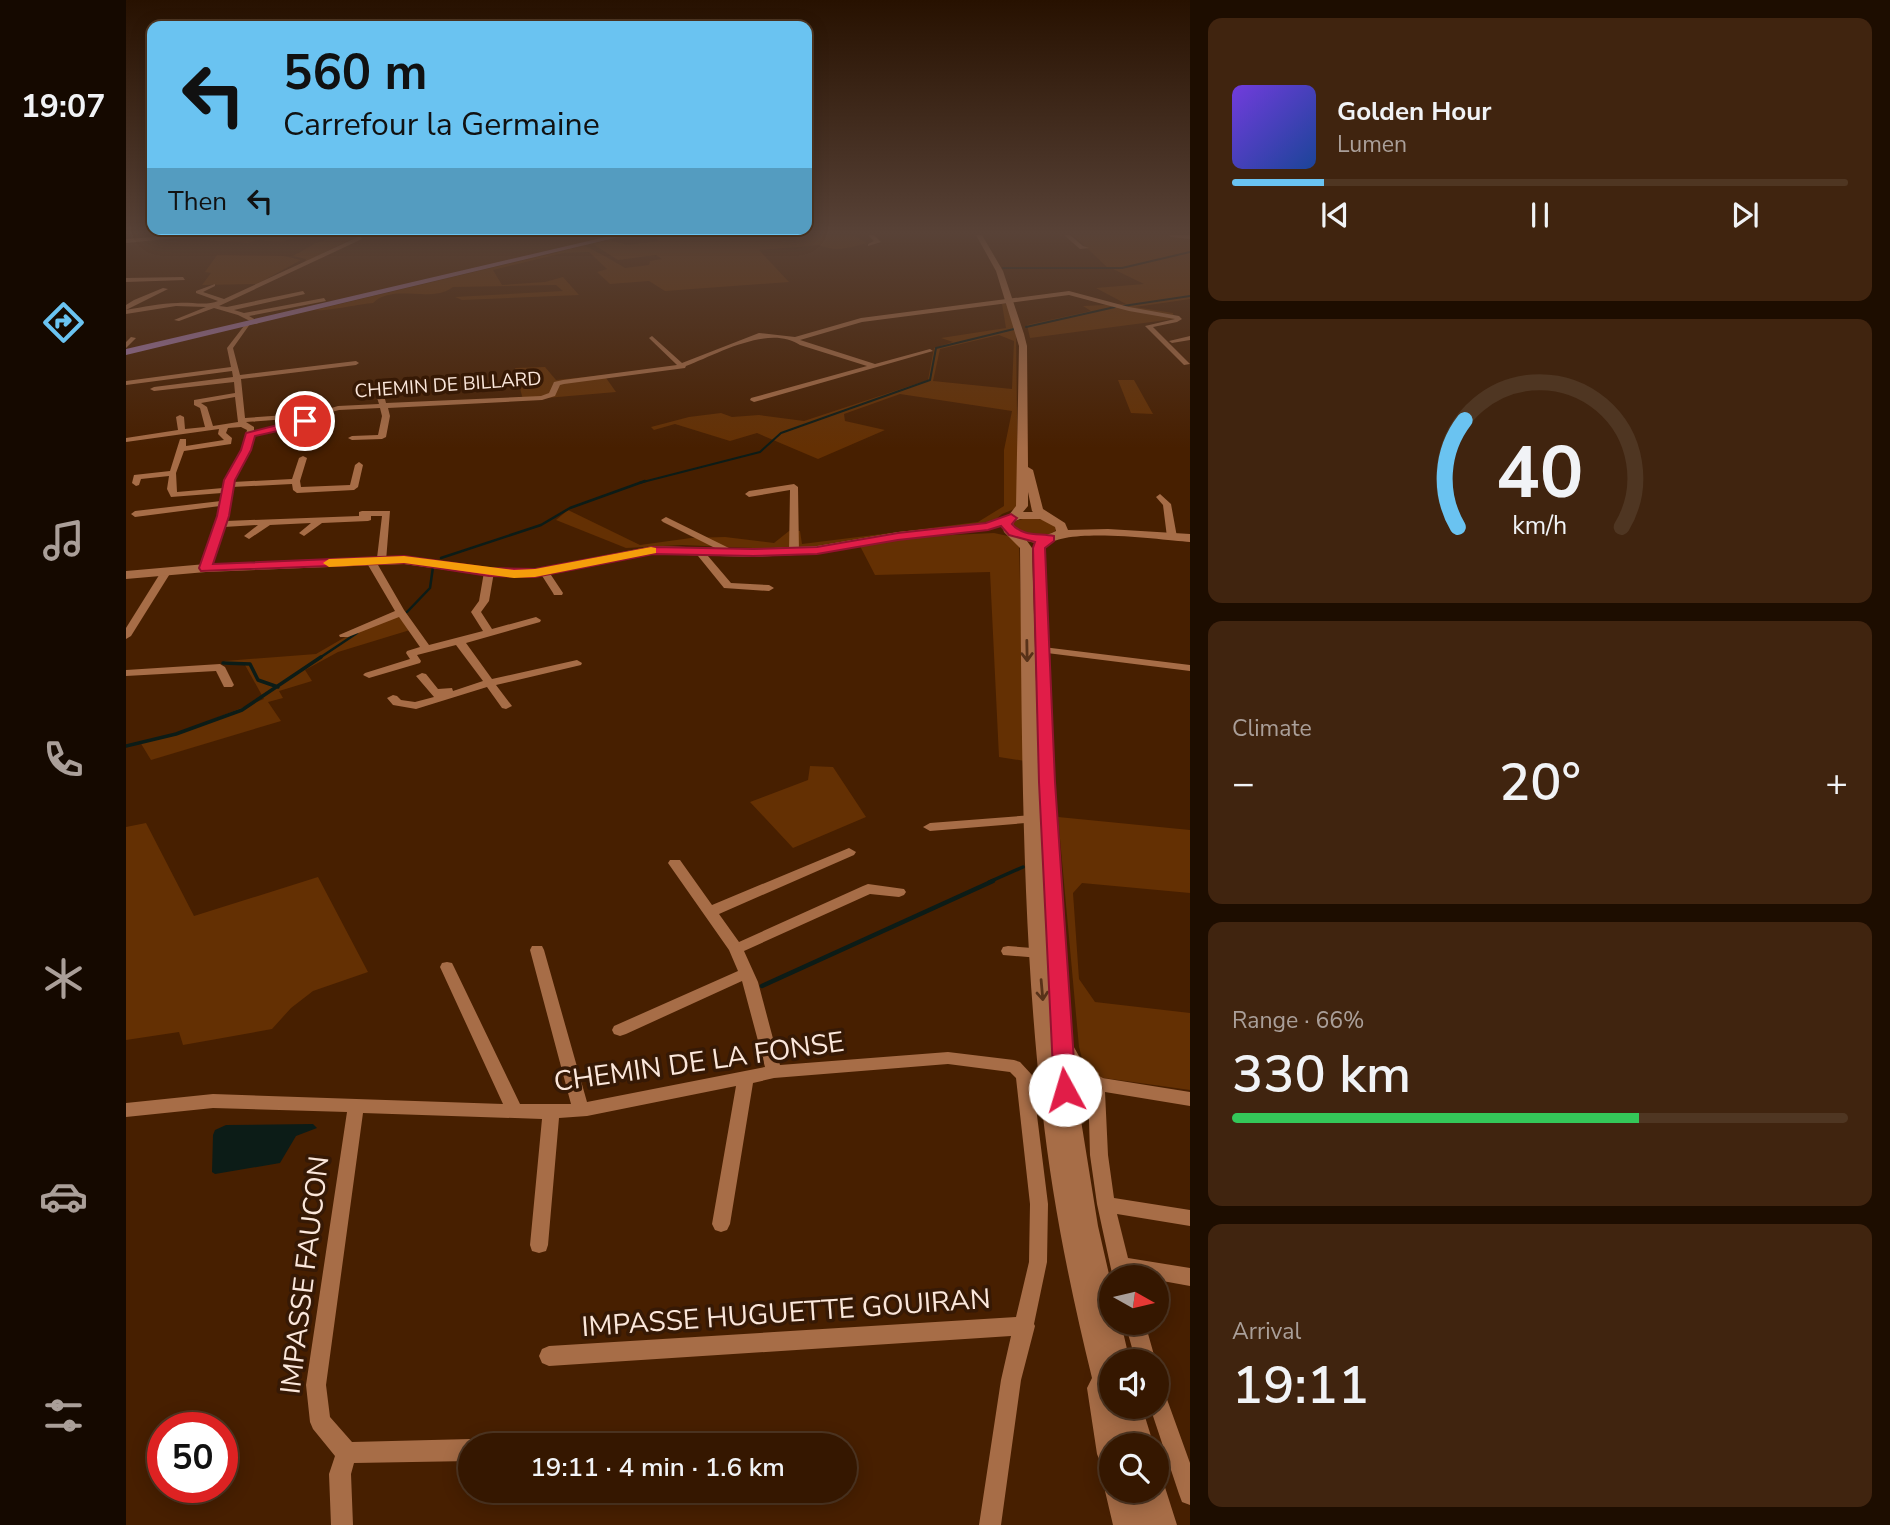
<!DOCTYPE html>
<meta charset="utf-8">
<style>
:root{--surface:#351700;--page:#40240f;--text:#f1f3f6;--muted:#aa9f99;--line:#4f3622;--accent:#6ac3f1}
body{margin:0;font-family:"Nunito Sans",sans-serif;background:var(--page);color:var(--text);height:100vh;display:flex;flex-direction:column;font-size:26px;white-space:nowrap}
*{box-sizing:border-box;margin:0}
p{font-size:23px;color:var(--muted)}
.icon{flex:none;width:38px;height:38px;fill:none;stroke:currentColor;stroke-width:2;stroke-linecap:round;stroke-linejoin:round}
.map{position:relative;flex:1;overflow:hidden}
.side{display:flex;flex-direction:column;gap:18px;padding:18px;background:#1d0d00;width:700px}
.side>*{flex:none}
.guide{position:absolute;left:21px;top:21px;width:665px;height:214px;border-radius:14px;box-shadow:0 4px 18px #0003,0 0 0 2px var(--line);background:#6ac3f1;color:#111;overflow:hidden}
.needle{width:46px;rotate:98deg}
.tools{position:absolute;left:973px;top:1265px;display:grid;gap:14px}
.tools a{display:grid;place-items:center;width:70px;height:70px;border-radius:50%;background:var(--surface);box-shadow:0 4px 18px #0003,0 0 0 2px var(--line);font-size:35px}
.speed{position:absolute;left:21px;top:1412px;display:flex;gap:14px;font-size:35px;font-weight:700;text-align:center}
.speed>*{display:grid;place-content:center;width:91px;height:91px;border-radius:50%;background:var(--surface);box-shadow:0 4px 18px #0003,0 0 0 2px var(--line);line-height:1}
.speed .limit{border:10px solid #d22;background:#fff;color:#111}
.pin{position:absolute;display:grid;place-items:center;width:60px;height:60px;color:#fff;margin:-30px;border:4px solid #fff;border-radius:50%;box-shadow:0 2px 7px #0007}
.me{position:absolute;width:77px;margin:-38px;rotate:354deg;stroke-linejoin:round;filter:drop-shadow(0 0 5px #0008)}
.turn{display:flex;align-items:center;gap:24px;height:147px;padding:0 21px;font-size:32px}
.turn .icon{width:91px;height:91px;stroke-width:2.5}
.turn b{display:block;font-size:49px;line-height:60px}
.then{display:flex;align-items:center;height:66px;padding:0 21px;background:#0003;gap:14px;font-size:26px}
.big{font-size:52px;font-weight:600;line-height:1.1}
.side .card{flex:1;display:flex;flex-direction:column;justify-content:center;gap:10px;min-width:0;padding:0 24px;border-radius:14px;background:var(--page)}
.side .dial{align-items:center;gap:0}
.dial svg{height:182px;overflow:visible;fill:none;stroke:var(--line);stroke-width:7;stroke-linecap:round;text-anchor:middle}
.dial text{fill:var(--text);stroke:none}
.song{display:flex;align-items:center;gap:21px}
.cover{width:84px;height:84px;border-radius:10px;background:linear-gradient(135deg,hsl(260 70% 55%),hsl(220 70% 35%))}
.played{height:7px;border-radius:4px;background:linear-gradient(90deg,var(--accent) 15%,var(--line) 15%)}
.keys{display:flex;justify-content:space-around;direction:ltr}
.heat{display:flex;justify-content:space-between;align-items:center;font-size:38px;direction:ltr}
.charge{height:10px;border-radius:5px;background:linear-gradient(90deg,#34c759 66%,var(--line) 0)}
.trip{position:absolute;left:332px;top:1433px;width:399px;height:70px;border-radius:35px;background:var(--surface);box-shadow:0 4px 18px #0003,0 0 0 2px var(--line);font-weight:600;line-height:70px;text-align:center}
main{display:flex;flex:1;min-height:0}
.tabs{display:flex;flex-direction:column;width:126px;justify-content:space-around;align-items:center;background:#150900;color:var(--muted)}
.tabs .icon{width:49px;height:49px}
.tabs .current{color:var(--accent)}
.tabs b{font-size:32px;color:var(--text)}
.map>svg:first-child{display:block}
.green{fill:#643003;fill-rule:evenodd}
.water{fill:#0c1c17}
.lines{fill:none;stroke-linecap:round;stroke-linejoin:round}
.stream-far3{stroke:#0c1c17;stroke-width:2}
.stream-far2{stroke:#0c1c17;stroke-width:2.5}
.stream-far1{stroke:#0c1c17;stroke-width:3.5}
.stream{stroke:#0c1c17;stroke-width:4.5}
.street{fill:#a76d47;fill-rule:evenodd}
.secondary{fill:#a76d47;fill-rule:evenodd}
.primary{fill:#9e76a8;fill-rule:evenodd}
.oneway{stroke:#583219}
.route{fill:#e11d48;stroke:#92132f;stroke-width:2}
.slow{fill:#f59e0b}
.labels{text-anchor:middle;dominant-baseline:central;stroke-width:7;stroke-linejoin:round;paint-order:stroke}
.far-street-label{font-size:19px;fill:#fbe7db;stroke:#361905}
.near-street-label{font-size:28px;fill:#fbe7db;stroke:#361905}
</style>
<main>
<nav class="tabs">
<b>19:07</b>
<svg class="icon current" aria-label="directions" viewBox="0 0 24 24"><path d="M12 3l9 9-9 9-9-9zM9 14v-3h6M13 9l2 2-2 2"/></svg>
<svg class="icon" aria-label="music" viewBox="0 0 24 24"><path d="M9 18V5l10-2v13"/><circle cx="6" cy="18" r="3"/><circle cx="16" cy="16" r="3"/></svg>
<svg class="icon" aria-label="phone" viewBox="0 0 24 24"><path d="M5 4h4l2 5-3 2q2 4 5 5l2-3 5 2v4C11 20 4 13 5 4z"/></svg>
<svg class="icon" aria-label="climate" viewBox="0 0 24 24"><path d="M12 3v18M4 7l16 10M4 17L20 7"/></svg>
<svg class="icon" aria-label="car" viewBox="0 0 24 24"><path d="M5 17H2v-5l4-1 3-4h7l3 4 3 1v5h-3M9 17h6M6 11h13"/><circle cx="7" cy="17" r="2"/><circle cx="17" cy="17" r="2"/></svg>
<svg class="icon" aria-label="filters" viewBox="0 0 24 24"><path d="M4 7h16M4 17h16"/><circle cx="9" cy="7" r="2"/><circle cx="15" cy="17" r="2"/></svg>
</nav>
<div class="map">
<svg width="1064" height="1525" viewBox="0 0 1064 1525">
<rect width="100%" height="100%" fill="#471f00"/>
<!-- green -->
<path class="green" d="M82,235H160L171,236L156,242L131,240L122,243L76,240Z
M217,235H244L230,237L179,262L180,259L167,256L190,243Z
M506,235L601,237L604,240L699,235L742,236H728L741,243C726,247 709,253 694,245L633,250L663,282L539,291L523,281L484,284L471,272L481,269L463,252L437,253L367,270L376,285L419,282L437,277L453,295L336,300L329,297L437,291L430,285L327,287C305,304 268,283 247,303C234,304 197,312 189,310L458,246C463,247 493,264 499,268L523,265L524,261L536,259L530,255L492,260L467,244L484,240L501,245L533,241L529,236L492,238Z
M947,235H1035L1064,239V299L1009,307L1047,313L1048,319L904,338L901,325L965,311L957,306L1000,304L970,288L1018,284L987,269L1001,267L982,268Z
M91,255L158,256L175,260L131,284L76,285L85,273L79,272Z
M876,304H881L890,331L892,503L891,508L876,514L868,521L684,548L649,549L556,545L500,548L430,520L442,510L514,545L565,538L599,537L648,543L663,531H674L676,544L852,522L878,506V450L886,411L774,394L718,414L719,421L759,430L692,459L631,433L604,441L549,424L528,430L525,427L563,417L595,413L606,417L633,415L678,421L802,380L808,348L827,342L815,338L880,328ZM873,335L888,341L886,389L807,381L814,349Z
M419,367L430,380L478,375L490,392L397,400L389,368Z
M992,380H1008L1027,414L1005,413Z
M905,517L925,522L930,528L929,531C915,540 902,534 888,529L885,522Z
M868,533L882,536L893,546L899,761L873,757L864,572L749,575L734,546L785,537Z
M273,614L284,630L212,652L179,670L186,681L153,691L157,698L142,702L155,721L25,760L14,742L54,732L138,699L119,665H96L99,661L190,654L228,632Z
M684,766L707,767L740,817L667,848L624,802L682,780Z
M932,817L1064,830V893L956,883L947,893L953,979L969,1002L1064,1013V1090L971,1077L958,1066L953,1047Z
M20,823L68,916L192,877L242,972L187,991L165,1008L146,1029L57,1045L53,1032L0,1040V827Z"/>
<!-- water -->
<path class="water" d="M100,1125L187,1124L191,1128L170,1136L154,1163L89,1174L86,1172L87,1135L89,1130Z"/>
<g class="lines">
<!-- stream-far3 -->
<path class="stream-far3" d="M877,268H996L1064,252
M997,306L1064,296
M900,327L989,307
M513,483L634,452L655,433L804,380L810,348L888,329"/>
<!-- stream-far2 -->
<path class="stream-far2" d="M315,558L415,525L444,508L519,481
M281,612L304,588L307,567
M192,659L231,633"/>
<!-- stream-far1 -->
<path class="stream-far1" d="M97,663L124,664L132,680L152,687
M0,746L50,734L116,710L195,657
M863,882L897,867"/>
<!-- stream -->
<path class="stream" d="M636,986L867,881"/>
<!-- street -->
<path class="street" d="M58,235H80L0,243V239Z
M742,235H748L755,242L742,246V244L748,241Z
M938,235H944L957,246L963,248L954,249Z
M1042,235H1064V239L1045,237Z
M234,236L236,239L93,306L101,307L177,291L179,294L108,310L118,313L198,298L200,301L123,316L132,321V323L130,324L112,315L88,308L53,321L48,320L80,307L50,306L0,314V310C17,307 35,303 52,303C65,302 81,306 92,301L70,293V291L89,284V286L77,292L98,299Z
M57,277L59,280L0,282V278Z
M37,288L42,289L0,310V305L8,300Z
M943,291L1003,307L1053,316L1056,319L1051,322L1027,327L1064,364L1058,365L1019,326L1049,319L1003,311L943,295L736,322L674,340L749,364L804,349L807,351L628,402L624,400L625,398L741,366L674,345C643,324 591,354 560,366L559,368L438,384L434,385L429,396L416,400L262,408L264,416L260,437L256,439L226,440L222,438L226,436L252,435L256,416L254,408L213,410L182,418V423C174,428 172,440 164,444L160,442L168,427L127,436L124,450L107,482L166,479L173,458L177,456L181,458L174,481L175,487L224,485L229,465L233,462L237,465L232,487L228,490L171,493L167,490L166,484L106,487L100,521L233,516V512L236,511H264L260,561L252,565L278,610L303,645L357,631L345,612L353,601L358,572L363,569L368,572L363,601L355,612L366,629L410,617L415,620L414,622L340,643L366,679L451,660L456,663L455,665L370,685L386,706L380,709L376,708L361,687L290,709L267,705L261,698L267,695L271,696L275,700L289,702L308,697L290,676L296,673L300,674L312,689L326,688L327,691L357,681L330,645L291,655L295,661L294,663L243,678L237,675L239,673L284,659L280,653L281,651L294,647L273,617L222,637H214L213,635L269,611L242,565L246,559L251,558L256,516H245V520L242,521L196,523L178,536L173,533L185,523L144,525L123,539L118,536L132,525L98,527L85,568L80,571L75,568L94,506L9,517L5,514L9,511L95,501L96,493L45,497L41,489L43,476L15,479L13,485L10,486L6,483L8,475L44,471L54,439H60V446L98,440L92,434L93,429L0,442V438L52,430L50,417L54,415L58,417L59,429L79,427L74,408L68,405V400L109,393L108,382L28,391L24,389L28,387L107,377L106,371L0,385V381L105,367L101,348L121,322L124,324L107,348L114,375L230,361L233,363L230,365L115,379L119,418L189,413L212,406L253,404L249,391L253,389L257,391L260,403L415,396L423,393L428,382L437,380L551,365L524,339L523,338L526,336L556,363L633,333L669,337L735,318ZM109,397L112,422L87,426L81,407L75,403ZM174,418V421L128,431V427L120,422ZM115,427L121,430L116,450L99,480L97,488L51,492L50,473L58,451L105,444L106,438L100,433L102,428Z
M1064,336V340L1046,343L1043,341Z
M5,337L10,338L0,348V342Z
M668,484L672,487L673,552L668,555L663,552L664,490L623,497L619,494L623,491Z
M1034,494L1045,504L1051,537L1049,539L1046,540L1041,537L1037,505L1030,497Z
M540,517L607,550L609,552L604,555L601,554L537,522L535,520Z
M573,548L576,549L605,583L643,585L648,588L643,591L598,588L568,551Z
M418,568L421,569L437,593L436,595H428L427,593L413,571Z
M40,569L45,572L5,636L0,639V628L35,572Z
M917,647L1064,665V671L913,652L912,650L913,648Z
M94,664L99,667L108,685L106,687H98L90,671L0,676V670Z
M907,815L913,819L912,822L804,831L797,827L804,823Z
M723,848L730,852L728,855L593,914L613,942L737,886L742,884L778,889L780,892L778,895L773,897L744,894L618,951L632,982L654,1065L822,1052L888,1060L894,1062L906,1075L922,1204L921,1262L908,1324L909,1326L895,1380L875,1525H853L875,1380L885,1336L423,1366L416,1363L413,1356L416,1349L423,1346L890,1317L903,1262L904,1204L890,1078L884,1072L822,1064L648,1078L627,1083L604,1224L601,1230L595,1232L589,1230L586,1224L610,1086L461,1116L433,1118L422,1245L420,1251L413,1253L406,1251L404,1245L416,1119L237,1113L200,1385L204,1417L226,1442L345,1439L353,1442L354,1446H345V1461L228,1463L225,1474L227,1525H205L203,1474L209,1456L187,1429L184,1422L180,1385L221,1112L87,1108L0,1117V1103L87,1094L377,1104L314,967L316,963L321,962L326,963L328,967L394,1104H445L404,950L406,946H416L418,950L461,1102L639,1067L616,981L500,1034L494,1036L488,1034L486,1030L488,1026L612,971L603,950L542,863L544,860H554L586,905Z
M882,946L919,949L921,953L919,957L914,958L877,955L875,951L877,947Z
M970,1077L1064,1092V1106L979,1092L982,1155L988,1198L1064,1210V1226L991,1214L1002,1258L1064,1268V1286L1031,1280V1278L1006,1276V1278H987L971,1204L964,1155L962,1084L964,1079Z
M999,1323H1019L1030,1362H1010Z
M1031,1388L1038,1391L1064,1463V1505L1056,1502L1053,1494L1024,1407H1031Z"/>
<!-- secondary -->
<path class="secondary" d="M850,235H856L877,271L898,334L901,346L902,467L907,470L917,509L939,523L942,530L982,529L1064,534V542C1035,540 937,526 919,547L929,782L945,1042L961,1070L977,1078L981,1084L977,1090L970,1092L949,1083L972,1226L985,1283V1323H995L1004,1362H985V1407H1016L1028,1446H985V1468L975,1464L971,1454L961,1388L966,1378C944,1289 926,1199 916,1108C895,922 896,735 894,548L878,532L876,525L862,530L772,540L691,554L627,557L527,554L409,577L363,576L278,564L80,572L0,579V571L80,564L278,556L363,568L409,569L527,546L627,549L691,546L772,532L860,523L883,515L890,506L893,346L870,271ZM902,492L906,511L907,512H897L902,506ZM894,519H914L929,527L930,531C916,539 901,536 888,527L887,522ZM901,541L909,543L913,781L906,548Z
M1031,1479L1037,1481L1051,1525H987L979,1491L983,1481L985,1480V1491H1031Z"/>
<!-- primary -->
<path class="primary" d="M488,235H501L0,355V349Z"/>
</g>
<!-- one-way arrows -->
<defs><path id="oneway-shaft" d="M-6 0H5M1.5-3L5.5 0L1.5 3" fill="none" stroke-width="1.6" stroke-linecap="round" stroke-linejoin="round" transform="scale(1.75)"/></defs>
<g class="oneway">
<use href="#oneway-shaft" transform="translate(901 651) rotate(89)"/>
<use href="#oneway-shaft" transform="translate(916 990) rotate(85)"/>
</g>
<!-- sky -->
<linearGradient id="sky" x2="0" y2="1"><stop stop-color="#271100"/><stop offset="0.52" stop-color="#584237"/><stop offset="1" stop-color="#584237" stop-opacity="0"/></linearGradient>
<rect width="1064" height="448" fill="url(#sky)"/>
<!-- route -->
<path class="route" d="M179,418L184,421L183,424L129,436L125,450L109,480L103,516L87,564L278,556L363,568L409,569L527,547L627,549L691,547L772,533L860,523L885,514L891,518L886,524C897,537 913,533 928,536V541L919,548L929,782L950,1090L946,1096L939,1099L931,1096L928,1090L913,782L907,548L909,542L883,535L875,526L862,530L772,540L691,554L627,556L527,554L409,577L363,576L278,563L75,571L73,568L91,516L98,480L115,450L120,433Z"/>
<!-- slow -->
<path class="slow" d="M525,547L530,548V553L409,577L388,578L278,563L203,567L197,563L203,559L278,556L388,570L409,569Z"/>
<g class="labels">
<!-- far-street labels -->
<g class="far-street-label">
<text transform="translate(322 385) rotate(-4)">CHEMIN DE BILLARD</text>
</g>
<!-- near-street labels -->
<g class="near-street-label">
<text transform="translate(573 1062) rotate(-8)">CHEMIN DE LA FONSE</text>
<text transform="translate(179 1275) rotate(-83)">IMPASSE FAUCON</text>
<text transform="translate(660 1313) rotate(-4)">IMPASSE HUGUETTE GOUIRAN</text>
</g>
</g>
</svg>
<div class="tools">
<a><svg class="needle" viewBox="-14 -14 28 28"><path d="M0-13l5 13h-10z" fill="#e53935"/><path d="M0 13l5-13h-10z" fill="#aa9f99"/></svg></a>
<a><svg class="icon" aria-label="sound" viewBox="0 0 24 24"><path d="M4 9h4l5-4v14l-5-4H4zM17 9q2 3 0 6"/></svg></a>
<a><svg class="icon" aria-label="search" viewBox="0 0 24 24"><circle cx="10" cy="10" r="6"/><path d="M15 15l6 6"/></svg></a>
</div>
<div class="speed"><div class="limit">50</div></div>
<div class="pin" style="left:179px;top:421px;background:#d93025"><svg class="icon" aria-label="arrive" viewBox="0 0 24 24"><path d="M6 21V4h12l-3 4 3 4H6"/></svg></div>
<svg class="me" style="left:939px;top:1090px" viewBox="-20 -20 40 40"><circle r="19" fill="#fff"/><path d="M0-13L10 11 0 6-10 11z" fill="#e11d48"/></svg>
<div class="trip">19:11 · 4 min · 1.6 km</div>
<div class="guide">
<div class="turn"><svg class="icon" aria-label="left" viewBox="0 0 24 24"><path d="M17 20v-9H6M10 6l-5 5 5 5"/></svg><div><b>560 m</b>Carrefour la Germaine</div></div>
<div class="then">Then<svg class="icon" aria-label="left" viewBox="0 0 24 24"><path d="M17 20v-9H6M10 6l-5 5 5 5"/></svg></div>
</div>
</div>
<section class="side">
<div class="card">
<div class="song"><i class="cover"></i><div><b>Golden Hour</b><p>Lumen</p></div></div>
<div class="played"></div>
<div class="keys"><svg class="icon" aria-label="previous" viewBox="0 0 24 24"><path d="M18 5L8 12l10 7zM5 5v14"/></svg><svg class="icon" aria-label="pause" viewBox="0 0 24 24"><path d="M8 5v14M16 5v14"/></svg><svg class="icon" aria-label="next" viewBox="0 0 24 24"><path d="M6 5l10 7-10 7zM19 5v14"/></svg></div>
</div>
<div class="card dial"><svg viewBox="0 0 100 80">
<path d="M14 69A42 42 0 1 1 86 69"/>
<path d="M14 69A42 42 0 0 1 17 22" stroke="#6ac3f1"/>
<text x="50" y="56" font-size="32" font-weight="700">40</text>
<text x="50" y="72" font-size="11">km/h</text>
</svg></div>
<div class="card"><p>Climate</p>
<div class="heat"><a>−</a><b class="big">20°</b><a>+</a></div>
</div>
<div class="card"><p>Range · 66%</p><b class="big">330 km</b><div class="charge"></div></div>
<div class="card"><p>Arrival</p><b class="big">19:11</b></div>
</section>
</main>
